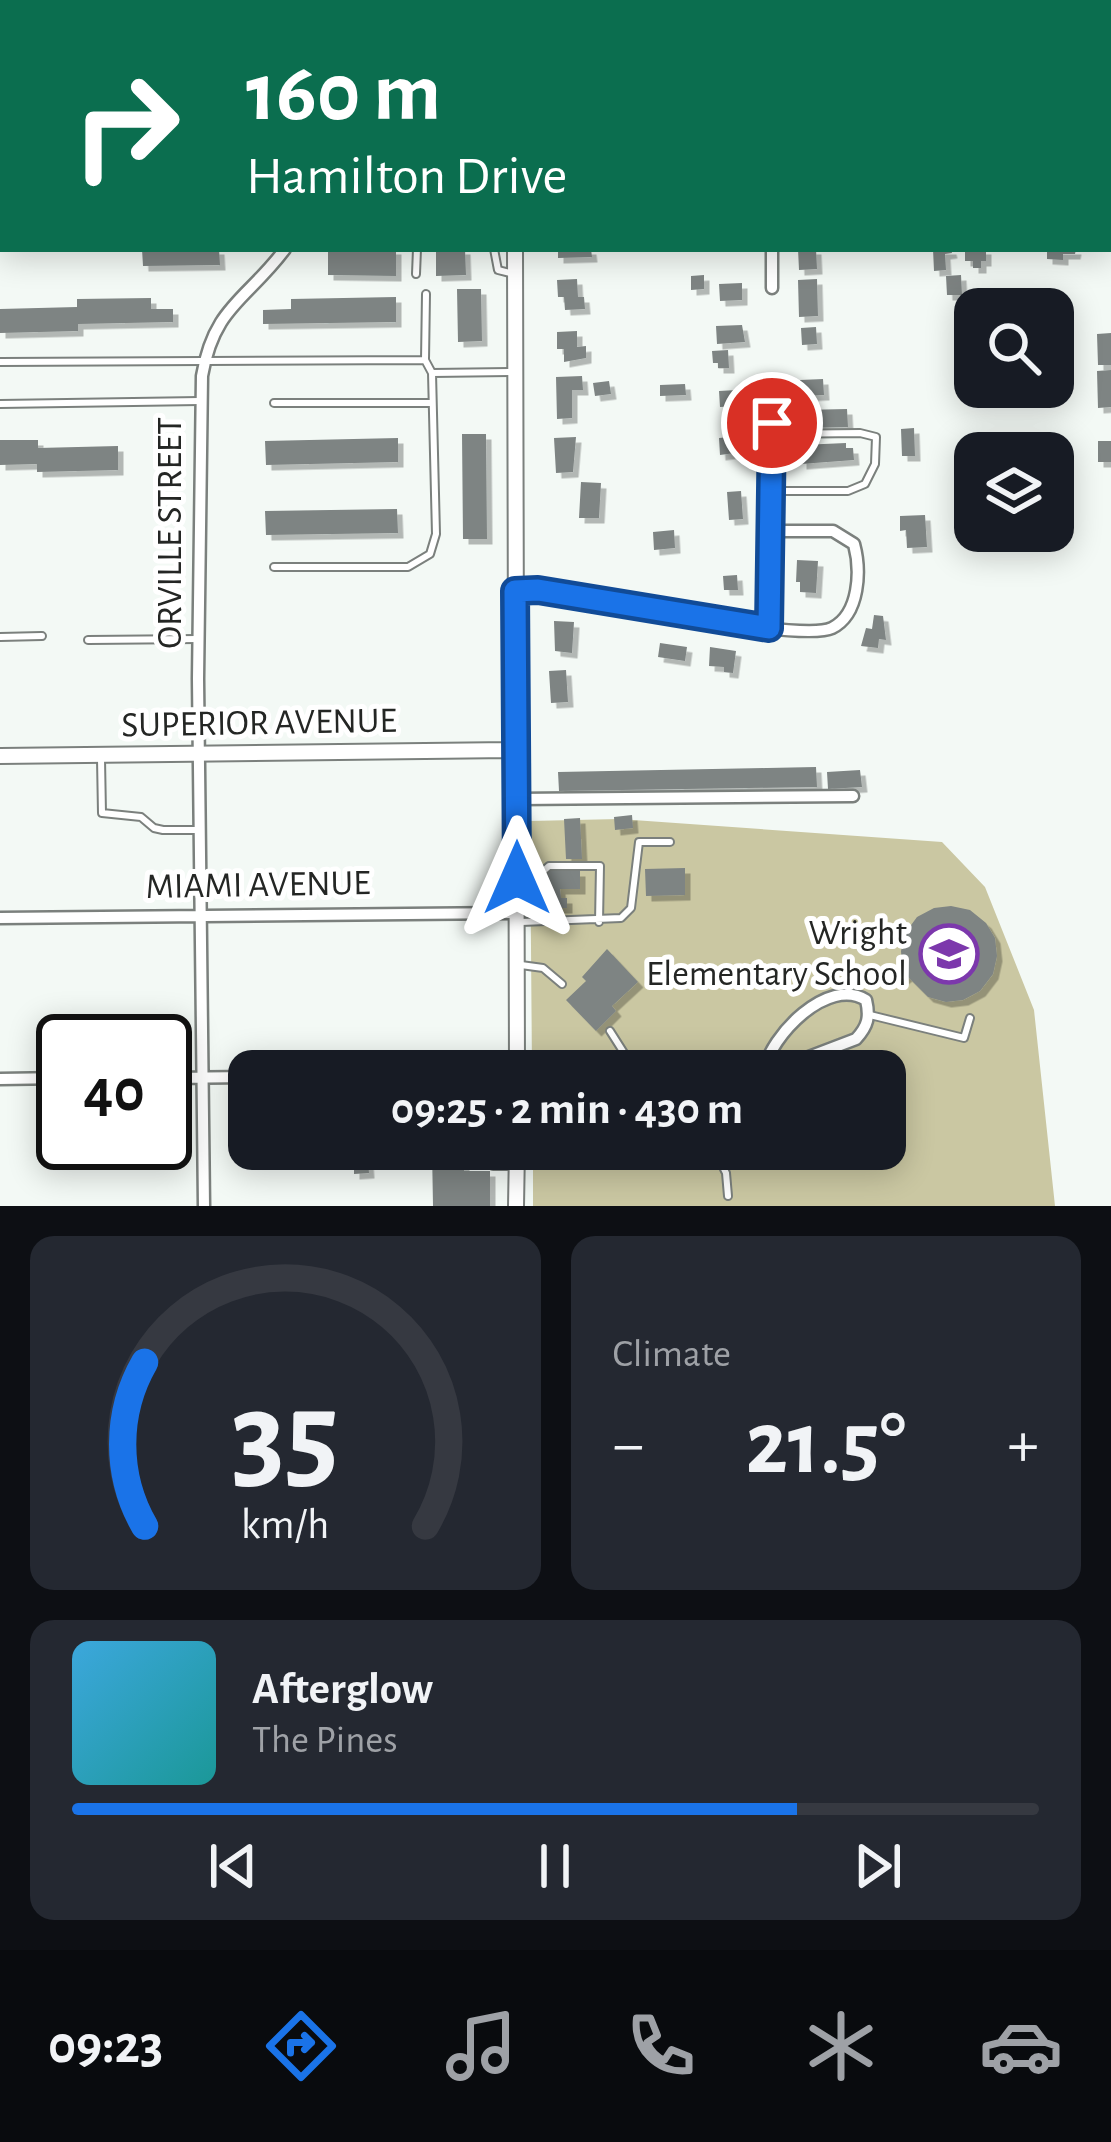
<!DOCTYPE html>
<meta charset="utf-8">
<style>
:root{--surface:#171b24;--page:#242831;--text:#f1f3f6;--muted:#9ea1a6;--line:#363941;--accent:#1a73e8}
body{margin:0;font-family:"Alegreya Sans",sans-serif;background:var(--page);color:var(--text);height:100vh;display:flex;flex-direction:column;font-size:45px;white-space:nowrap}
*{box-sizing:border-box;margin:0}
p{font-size:39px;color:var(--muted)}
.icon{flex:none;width:66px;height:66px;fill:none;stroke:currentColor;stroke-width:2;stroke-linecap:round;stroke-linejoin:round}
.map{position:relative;height:1206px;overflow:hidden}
.details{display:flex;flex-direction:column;gap:30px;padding:30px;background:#0d0f14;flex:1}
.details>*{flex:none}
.banner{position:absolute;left:0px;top:0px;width:1113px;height:252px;box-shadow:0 6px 30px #0003;background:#0b6e4f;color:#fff;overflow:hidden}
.fabs{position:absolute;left:954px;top:288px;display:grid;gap:24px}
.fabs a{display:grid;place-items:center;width:120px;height:120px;border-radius:24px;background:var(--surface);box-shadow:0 6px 30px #0003;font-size:60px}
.speed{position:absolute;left:36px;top:1014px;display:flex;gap:24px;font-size:60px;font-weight:700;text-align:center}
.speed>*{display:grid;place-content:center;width:156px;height:156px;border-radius:50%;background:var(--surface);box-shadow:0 6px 30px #0003;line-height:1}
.speed .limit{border:6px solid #111;border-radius:18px;background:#fff;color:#111}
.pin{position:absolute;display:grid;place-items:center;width:102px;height:102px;color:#fff;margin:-51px;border:6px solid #fff;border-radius:50%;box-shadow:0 3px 12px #0007}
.me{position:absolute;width:132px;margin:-66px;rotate:0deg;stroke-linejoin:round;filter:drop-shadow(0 0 9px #0008)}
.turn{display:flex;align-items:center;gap:42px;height:252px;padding:0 48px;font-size:54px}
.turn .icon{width:156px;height:156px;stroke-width:2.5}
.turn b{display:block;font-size:84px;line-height:102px}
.big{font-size:90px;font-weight:600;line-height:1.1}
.details .tile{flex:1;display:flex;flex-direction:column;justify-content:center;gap:18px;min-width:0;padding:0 42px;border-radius:24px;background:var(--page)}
.details .dial{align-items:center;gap:0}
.dial svg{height:312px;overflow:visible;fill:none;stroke:var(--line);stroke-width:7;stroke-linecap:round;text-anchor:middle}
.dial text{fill:var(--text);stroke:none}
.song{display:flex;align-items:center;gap:36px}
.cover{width:144px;height:144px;border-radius:18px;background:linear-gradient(135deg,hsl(200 70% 55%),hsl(180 70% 35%))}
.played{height:12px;border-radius:6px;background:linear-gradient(90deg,var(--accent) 75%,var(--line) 75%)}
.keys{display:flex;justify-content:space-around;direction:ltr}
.heat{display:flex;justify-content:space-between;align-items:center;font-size:66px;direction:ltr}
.details .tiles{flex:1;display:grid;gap:30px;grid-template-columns:1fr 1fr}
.tile:last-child{grid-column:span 2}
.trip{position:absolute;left:228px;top:1050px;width:678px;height:120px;border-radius:24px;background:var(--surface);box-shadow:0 6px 30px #0003;font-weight:600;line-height:120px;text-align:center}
.tabs{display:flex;height:192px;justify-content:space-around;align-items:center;background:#090b0e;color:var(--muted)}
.tabs .icon{width:84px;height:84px}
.tabs .selected{color:var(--accent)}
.tabs b{font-size:54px;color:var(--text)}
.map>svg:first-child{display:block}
.green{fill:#cac7a2}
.building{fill:#7e8483;filter:url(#shadow)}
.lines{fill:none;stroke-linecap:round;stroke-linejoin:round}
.service-casing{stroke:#7b807d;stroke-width:10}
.minor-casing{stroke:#7b807d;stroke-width:15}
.tertiary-casing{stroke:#7b807d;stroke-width:18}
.service{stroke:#fff;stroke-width:6}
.minor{stroke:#fff;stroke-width:10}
.tertiary{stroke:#fff;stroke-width:14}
.route-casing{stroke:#114b97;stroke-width:30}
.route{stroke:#1a73e8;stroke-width:21}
.labels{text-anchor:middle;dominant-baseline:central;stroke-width:10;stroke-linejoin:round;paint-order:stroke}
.street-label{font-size:36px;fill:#242624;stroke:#fff}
.poi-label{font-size:36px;fill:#242624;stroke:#fff;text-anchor:end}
</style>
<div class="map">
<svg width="1111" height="1206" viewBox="0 0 1111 1206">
<defs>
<filter id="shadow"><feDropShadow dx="5.5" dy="5.5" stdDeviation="0" flood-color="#0004"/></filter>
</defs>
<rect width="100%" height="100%" fill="#f3f9f5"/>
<!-- green -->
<path class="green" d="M619,819L942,842L985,887L1034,1010L1055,1206H533V1149H885V1071H532L530,821Z"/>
<!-- building -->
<path class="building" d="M142,249H219L220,265L143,266Z
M328,249H396V276L328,275Z
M436,249H465L466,275L436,276Z
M558,249H591L592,257L558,258Z
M798,249H816L817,269L799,270Z
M933,249H951L952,253L945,254L946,270L934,271Z
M965,249H986V261H981V268H973V261H965Z
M1047,249H1076L1075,254H1063V260L1047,259Z
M704,275V289L691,290V276Z
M961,275L962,295H947L946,276Z
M577,279L578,297H584L585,309L565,310L564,297H558L557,280Z
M817,279L818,316L799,317L798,280Z
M742,283V300L720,301L719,284Z
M457,289H481L482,341L458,342Z
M396,297V322L263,324V310L291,309V299Z
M151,298V309H173V322L78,324V331L0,333V309L77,307V299Z
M742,325L745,342L717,344L716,326Z
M816,327L817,344L802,345L801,328Z
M577,331V347L586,346V358L564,362V349H557V332Z
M1111,333V365H1098L1097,334Z
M728,350L729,368H718V363H713L712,351Z
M1111,370V407L1098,408L1097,371Z
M582,376L583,390H572V418L557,419L556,377Z
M823,379L824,395L801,396L800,380Z
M609,381L611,394L595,396L593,383Z
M685,384L686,395L660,396V385Z
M737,390L739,406L720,407L719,391Z
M847,409L848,427L803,428L802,410Z
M914,428L915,456H902L901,429Z
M462,434H486L487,539H463Z
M740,436L742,452L720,455L719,438Z
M576,437L573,472L556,473L554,438Z
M398,438V462L266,465L265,441Z
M0,440H38V448L118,446V470L37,472V464L0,465Z
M1098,441H1111V462H1098Z
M846,443V448H853L854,460L801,464V445Z
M581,482L601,483L599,518H579Z
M741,491L743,519L729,520L727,492Z
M397,509L398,533L266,535L265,511Z
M925,515L927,547L907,548L906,530L900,531V516Z
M674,530L675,548L654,550L653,532Z
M797,560L818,561L816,593L800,592V582H796Z
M737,575L738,590H724L723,576Z
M874,615L883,616L886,640L879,639L878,648L861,646L866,628L872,629Z
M554,621L574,622L572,653L555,651Z
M660,643L687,647L685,661L658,657Z
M710,647L736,651L733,673L724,672V667L709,666Z
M566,670L568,702L551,703L549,671Z
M816,767L817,787L559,791L558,772Z
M860,770L862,787L828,789L827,772Z
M632,815L633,828L615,830L614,817Z
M580,818L582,859H566L564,819Z
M685,868V895L646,896L645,869Z
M546,871H580V889H560L561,898H567V908H547Z
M951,906L970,910L986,923L995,938L997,956L993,974L980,991L963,1000L946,1002L928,997L907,976L903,979L901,951L906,932L917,917L934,908Z
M607,949L638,982L612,1006L616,1011L596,1031L566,1000L586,981L582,977Z
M464,1149V1171H490V1206H433L432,1150Z
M368,1160L369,1173L354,1174V1161Z"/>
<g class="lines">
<defs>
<path id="service" d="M52,0L57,3
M208,0L215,3
M144,3L163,0
M336,3V0
M720,3L721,0
M0,242H3
M494,249L498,270L514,274
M416,274L417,249
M0,362L425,360
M432,373L511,372
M274,403H432
M0,404L200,401
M772,491H848L865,484L875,464L876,437L860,433L772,434
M274,567H408L430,554L436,534L432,373L425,360L426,294
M0,637L42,636
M88,640L199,639
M101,759L102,813L141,817L154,828L163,830H197
M519,878L538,876L549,866H600L599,922
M521,922L621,918L631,908L639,842H670
M521,965L543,968L562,984
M870,1015L964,1038L970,1018
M610,1031L624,1053L616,1071
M482,1149L493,1166H513
M714,1149L726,1173L728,1196"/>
<path id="minor" d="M0,104H3
M1110,206H1111
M772,288V249
M515,591L538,590C585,598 801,643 832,628C860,614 861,570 854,544L833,531H772
M769,628L772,423
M518,799L853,796
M0,918L517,913
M764,1071C770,1036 828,976 866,1000C870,1017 868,1026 856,1039L772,1071
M165,1078L249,1077
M0,1079L63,1078
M517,1156L695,1155L710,1149
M204,1206L198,679L202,376C214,306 247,300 285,249"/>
<path id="tertiary" d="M517,3V0
M515,249L517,1071
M0,756L518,750
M516,1206L517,1149"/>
</defs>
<!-- service casing -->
<use href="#service" class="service-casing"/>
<!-- minor casing -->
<use href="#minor" class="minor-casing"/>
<!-- tertiary casing -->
<use href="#tertiary" class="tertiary-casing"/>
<!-- service -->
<use href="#service" class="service"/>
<!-- minor -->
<use href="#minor" class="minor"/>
<!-- tertiary -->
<use href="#tertiary" class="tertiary"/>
</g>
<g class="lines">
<defs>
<path id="route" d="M517,878L515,591L538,590L769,628L772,423"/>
</defs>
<!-- route casing -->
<use href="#route" class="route-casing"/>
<!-- route -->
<use href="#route" class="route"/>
</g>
<!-- icons -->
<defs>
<symbol id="school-ring" viewBox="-11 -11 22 22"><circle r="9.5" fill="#fff" stroke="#7c38ac" stroke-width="1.5"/><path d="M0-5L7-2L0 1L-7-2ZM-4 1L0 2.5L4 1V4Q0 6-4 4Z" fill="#7c38ac"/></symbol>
</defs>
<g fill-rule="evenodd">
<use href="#school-ring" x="916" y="921" width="66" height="66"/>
</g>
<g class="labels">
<!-- street labels -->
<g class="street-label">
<text transform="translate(170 533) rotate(-90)">ORVILLE STREET</text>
<text transform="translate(259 723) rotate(-1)">SUPERIOR AVENUE</text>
<text transform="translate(258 885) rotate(-1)">MIAMI AVENUE</text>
</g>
<!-- poi labels -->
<g class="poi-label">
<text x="907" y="933">Wright<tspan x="907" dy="41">Elementary School</tspan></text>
</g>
</g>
</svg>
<div class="fabs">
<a><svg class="icon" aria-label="search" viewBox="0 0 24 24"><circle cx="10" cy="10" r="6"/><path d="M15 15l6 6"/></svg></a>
<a><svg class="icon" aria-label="layers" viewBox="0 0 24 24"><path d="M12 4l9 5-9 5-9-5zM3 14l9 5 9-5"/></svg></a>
</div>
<div class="speed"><div class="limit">40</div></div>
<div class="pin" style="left:772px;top:423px;background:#d93025"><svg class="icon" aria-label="arrive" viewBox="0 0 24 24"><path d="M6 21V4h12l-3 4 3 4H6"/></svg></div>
<svg class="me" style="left:517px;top:878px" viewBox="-20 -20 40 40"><path d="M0-17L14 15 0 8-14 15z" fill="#1a73e8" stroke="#fff" stroke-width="4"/></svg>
<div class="trip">09:25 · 2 min · 430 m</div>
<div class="banner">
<div class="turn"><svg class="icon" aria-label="right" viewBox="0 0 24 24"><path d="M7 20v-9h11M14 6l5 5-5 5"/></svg><div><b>160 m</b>Hamilton Drive</div></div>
</div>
</div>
<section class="details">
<div class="tiles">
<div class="tile dial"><svg viewBox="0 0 100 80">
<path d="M14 69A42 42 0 1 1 86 69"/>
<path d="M14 69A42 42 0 0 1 14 27" stroke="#1a73e8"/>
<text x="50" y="56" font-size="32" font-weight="700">35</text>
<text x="50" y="72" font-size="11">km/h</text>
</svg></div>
<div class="tile"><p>Climate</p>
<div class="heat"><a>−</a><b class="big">21.5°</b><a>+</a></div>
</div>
<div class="tile">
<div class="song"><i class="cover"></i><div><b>Afterglow</b><p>The Pines</p></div></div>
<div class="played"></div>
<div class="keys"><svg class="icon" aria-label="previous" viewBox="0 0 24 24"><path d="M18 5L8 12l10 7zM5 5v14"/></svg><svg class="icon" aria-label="pause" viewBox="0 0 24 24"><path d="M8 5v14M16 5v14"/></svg><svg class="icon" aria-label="next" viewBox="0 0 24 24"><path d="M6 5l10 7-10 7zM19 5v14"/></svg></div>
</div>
</div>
</section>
<nav class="tabs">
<b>09:23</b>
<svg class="icon selected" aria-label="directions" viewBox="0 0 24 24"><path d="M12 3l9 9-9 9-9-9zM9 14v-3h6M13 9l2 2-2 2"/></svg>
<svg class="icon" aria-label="music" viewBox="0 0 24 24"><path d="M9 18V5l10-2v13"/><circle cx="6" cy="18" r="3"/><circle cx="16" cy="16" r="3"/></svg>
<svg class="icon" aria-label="phone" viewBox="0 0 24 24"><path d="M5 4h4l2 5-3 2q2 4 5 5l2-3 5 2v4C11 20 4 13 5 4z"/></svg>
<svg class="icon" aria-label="climate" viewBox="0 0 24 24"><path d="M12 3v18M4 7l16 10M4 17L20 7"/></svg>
<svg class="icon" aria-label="car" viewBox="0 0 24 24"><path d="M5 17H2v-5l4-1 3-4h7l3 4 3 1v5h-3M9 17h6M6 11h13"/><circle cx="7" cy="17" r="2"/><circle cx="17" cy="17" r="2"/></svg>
</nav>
